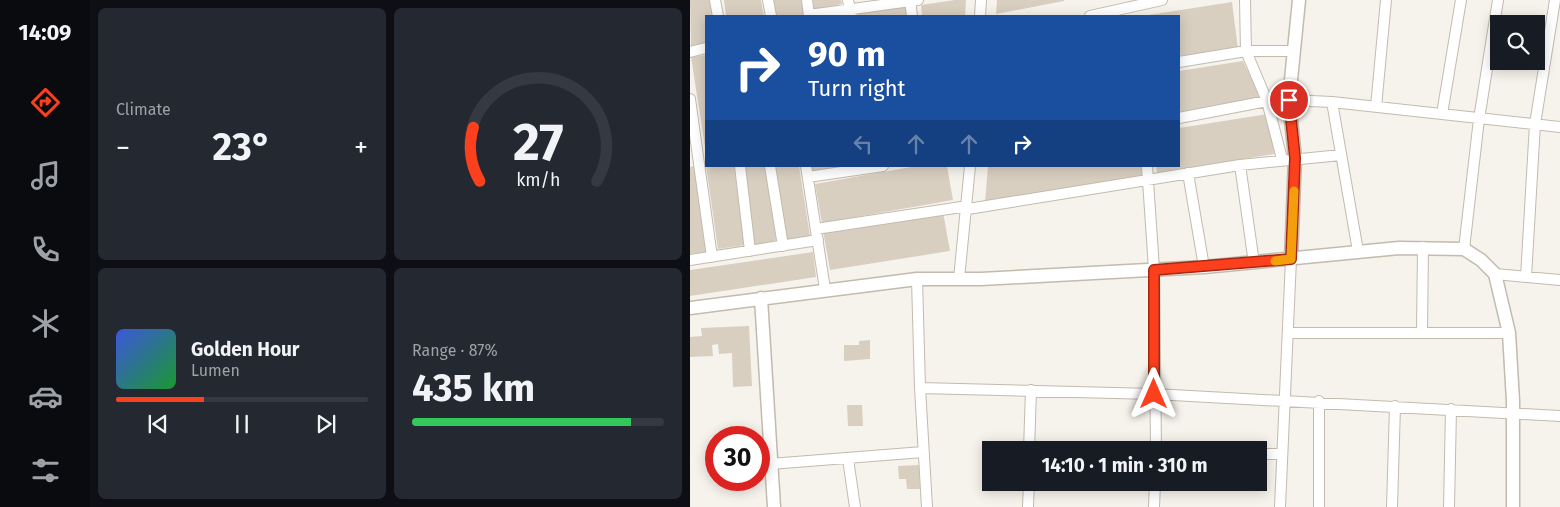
<!DOCTYPE html>
<meta charset="utf-8">
<style>
:root{--surface:#171b24;--page:#242831;--text:#f1f3f6;--muted:#9ea1a6;--line:#363941;--accent:#fc3f1d}
body{margin:0;font-family:"Fira Sans",sans-serif;background:var(--page);color:var(--text);height:100vh;display:flex;flex-direction:column;font-size:19px;white-space:nowrap}
*{box-sizing:border-box;margin:0}
p{font-size:16px;color:var(--muted)}
.icon{flex:none;width:28px;height:28px;fill:none;stroke:currentColor;stroke-width:2;stroke-linecap:round;stroke-linejoin:round}
.map{position:relative;flex:1;overflow:hidden}
.side{display:flex;flex-direction:column;gap:8px;padding:8px;background:#0d0f14;width:600px}
.side>*{flex:none}
.top-card{position:absolute;left:15px;top:15px;width:475px;height:152px;border-radius:0px;box-shadow:0 2px 12px #0003;background:#1a4fa0;color:#fff;overflow:hidden}
.fabs{position:absolute;left:800px;top:15px;display:grid;gap:10px}
.fabs a{display:grid;place-items:center;width:55px;height:55px;border-radius:0px;background:var(--surface);box-shadow:0 2px 12px #0003;font-size:25px}
.speed{position:absolute;left:15px;top:426px;display:flex;gap:10px;font-size:25px;font-weight:700;text-align:center}
.speed>*{display:grid;place-content:center;width:65px;height:65px;border-radius:50%;background:var(--surface);box-shadow:0 2px 12px #0003;line-height:1}
.speed .limit{border:8px solid #d22;background:#fff;color:#111}
.pin{position:absolute;display:grid;place-items:center;width:42px;height:42px;color:#fff;margin:-21px;border:2px solid #fff;border-radius:50%;box-shadow:0 1px 5px #0007}
.me{position:absolute;width:55px;margin:-28px;rotate:0deg;stroke-linejoin:round;filter:drop-shadow(0 0 4px #0008)}
.turn{display:flex;align-items:center;gap:18px;height:105px;padding:0 20px;font-size:22px}
.turn .icon{width:65px;height:65px;stroke-width:2.5}
.turn b{display:block;font-size:35px;line-height:42px}
.lanes{display:flex;align-items:center;height:48px;padding:0 20px;background:#0003;justify-content:center;gap:25px;direction:ltr}
.lanes .off{opacity:.35}
.big{font-size:38px;font-weight:700;line-height:1.1}
.side .tile{flex:1;display:flex;flex-direction:column;justify-content:center;gap:8px;min-width:0;padding:0 18px;border-radius:8px;background:var(--page)}
.side .dial{align-items:center;gap:0}
.dial svg{height:130px;overflow:visible;fill:none;stroke:var(--line);stroke-width:7;stroke-linecap:round;text-anchor:middle}
.dial text{fill:var(--text);stroke:none}
.song{display:flex;align-items:center;gap:15px}
.cover{width:60px;height:60px;border-radius:8px;background:linear-gradient(135deg,hsl(230 70% 55%),hsl(130 70% 35%))}
.played{height:5px;border-radius:2px;background:linear-gradient(90deg,var(--accent) 35%,var(--line) 35%)}
.keys{display:flex;justify-content:space-around;direction:ltr}
.heat{display:flex;justify-content:space-between;align-items:center;font-size:28px;direction:ltr}
.charge{height:8px;border-radius:4px;background:linear-gradient(90deg,#34c759 87%,var(--line) 0)}
.side .tiles{flex:1;display:grid;gap:8px;grid-template-columns:repeat(2,1fr)}
.trip{position:absolute;left:292px;top:441px;width:285px;height:50px;border-radius:0px;background:var(--surface);box-shadow:0 2px 12px #0003;font-weight:700;line-height:50px;text-align:center}
main{display:flex;flex:1;min-height:0}
.tabs{display:flex;flex-direction:column;width:90px;justify-content:space-around;align-items:center;background:#090b0e;color:var(--muted)}
.tabs .icon{width:35px;height:35px}
.tabs .on{color:var(--accent)}
.tabs b{font-size:22px;color:var(--text)}
.map>svg:first-child{display:block}
.building{fill:#d8cfc1}
.lines{fill:none;stroke-linecap:round;stroke-linejoin:round}
.minor-casing{stroke:#c2bbae;stroke-width:12}
.tertiary-casing{stroke:#c2bbae;stroke-width:15}
.minor{stroke:#fff;stroke-width:10}
.tertiary{stroke:#fff;stroke-width:12}
.route-casing{stroke:#a42913;stroke-width:12}
.route{stroke:#fc3f1d;stroke-width:9}
.slow{stroke:#f59e0b;stroke-width:9}
</style>
<main>
<nav class="tabs">
<b>14:09</b>
<svg class="icon on" aria-label="directions" viewBox="0 0 24 24"><path d="M12 3l9 9-9 9-9-9zM9 14v-3h6M13 9l2 2-2 2"/></svg>
<svg class="icon" aria-label="music" viewBox="0 0 24 24"><path d="M9 18V5l10-2v13"/><circle cx="6" cy="18" r="3"/><circle cx="16" cy="16" r="3"/></svg>
<svg class="icon" aria-label="phone" viewBox="0 0 24 24"><path d="M5 4h4l2 5-3 2q2 4 5 5l2-3 5 2v4C11 20 4 13 5 4z"/></svg>
<svg class="icon" aria-label="climate" viewBox="0 0 24 24"><path d="M12 3v18M4 7l16 10M4 17L20 7"/></svg>
<svg class="icon" aria-label="car" viewBox="0 0 24 24"><path d="M5 17H2v-5l4-1 3-4h7l3 4 3 1v5h-3M9 17h6M6 11h13"/><circle cx="7" cy="17" r="2"/><circle cx="17" cy="17" r="2"/></svg>
<svg class="icon" aria-label="filters" viewBox="0 0 24 24"><path d="M4 7h16M4 17h16"/><circle cx="9" cy="7" r="2"/><circle cx="15" cy="17" r="2"/></svg>
</nav>
<section class="side">
<div class="tiles">
<div class="tile"><p>Climate</p>
<div class="heat"><a>−</a><b class="big">23°</b><a>+</a></div>
</div>
<div class="tile dial"><svg viewBox="0 0 100 80">
<path d="M14 69A42 42 0 1 1 86 69"/>
<path d="M14 69A42 42 0 0 1 10 36" stroke="#fc3f1d"/>
<text x="50" y="56" font-size="32" font-weight="700">27</text>
<text x="50" y="72" font-size="11">km/h</text>
</svg></div>
<div class="tile">
<div class="song"><i class="cover"></i><div><b>Golden Hour</b><p>Lumen</p></div></div>
<div class="played"></div>
<div class="keys"><svg class="icon" aria-label="previous" viewBox="0 0 24 24"><path d="M18 5L8 12l10 7zM5 5v14"/></svg><svg class="icon" aria-label="pause" viewBox="0 0 24 24"><path d="M8 5v14M16 5v14"/></svg><svg class="icon" aria-label="next" viewBox="0 0 24 24"><path d="M6 5l10 7-10 7zM19 5v14"/></svg></div>
</div>
<div class="tile"><p>Range · 87%</p><b class="big">435 km</b><div class="charge"></div></div>
</div>
</section>
<div class="map">
<svg width="870" height="507" viewBox="0 0 870 507">
<rect width="100%" height="100%" fill="#f6f3ec"/>
<!-- building -->
<path class="building" d="M0,0H21L24,16H16V45L1,47Z
M34,0H71L74,16H36Z
M83,0H111L114,16H86Z
M123,0H151L152,4L124,9Z
M265,0H276L275,16H232L231,5Z
M307,0H374V1L306,14Z
M542,2L548,49L489,56V16H452Z
M218,4L220,16H168V12Z
M16,55V147H15L1,57Z
M553,61L571,99L489,112V71Z
M578,114L584,154L467,173L466,166H489V128Z
M4,166L16,252L0,254V167Z
M16,166H44L55,245L28,249Z
M53,166H77L86,241L64,245Z
M85,166H109L120,236L97,240Z
M118,166H148V167L119,172Z
M227,166H257L263,200L132,223L125,184Z
M298,166H451L452,175L295,202Z
M253,212L260,251L140,270L133,231Z
M123,252L126,277L0,296V270Z
M59,326L62,386L43,387L42,353L29,354L28,344L22,345L23,356L0,357V337L12,336L11,328Z
M180,340V359L154,361V345H169V341Z
M157,405H172L173,426H158Z
M229,465L230,489H217L216,479H209L208,466Z"/>
<g class="lines">
<defs>
<path id="minor" d="M25,0L28,16
M78,0L81,16
M117,0L119,16
M158,0L161,16
M220,0L222,16
M555,0L556,51L577,101L592,159
M119,15L228,0
M290,16L291,0
M400,16L472,0
M0,52L16,48
M489,62L556,51H603
M0,99L22,257
M642,102L668,251
M686,107L696,0
M752,114L771,0
M489,118L577,101L599,100L642,102L870,127
M550,165L564,263
M50,166L60,251
M80,166L93,246
M116,166L135,289
M457,166L464,269L466,450
M498,173L514,267
M118,177L193,166
M278,209L550,165L651,155
M126,229L278,206
M774,249L789,119L808,0
M0,260L128,240
M805,274L870,280
M836,277L845,124L865,0
M227,279L230,388L237,507
M269,279L280,166
M732,332L733,247
M598,333H819
M230,388L464,394L870,416
M629,401V507
M339,450L341,390
M569,454H592
M158,459L165,507
M80,464L233,452
M338,507L339,482
M464,507L465,482
M590,507L601,259
M702,507L705,406
M759,507L761,409"/>
<path id="tertiary" d="M601,259L605,158L599,100L609,0
M71,298L84,507
M0,308L227,279H291L514,267L709,248L774,249L791,260L805,274L819,333L823,401V507"/>
</defs>
<!-- minor casing -->
<use href="#minor" class="minor-casing"/>
<!-- tertiary casing -->
<use href="#tertiary" class="tertiary-casing"/>
<!-- minor -->
<use href="#minor" class="minor"/>
<!-- tertiary -->
<use href="#tertiary" class="tertiary"/>
</g>
<g class="lines">
<defs>
<path id="route" d="M464,394V270L601,259L605,158L599,100"/>
</defs>
<!-- route casing -->
<use href="#route" class="route-casing"/>
<!-- route -->
<use href="#route" class="route"/>
<!-- slow -->
<path class="slow" d="M585,261L601,259L604,191"/>
</g>
</svg>
<div class="fabs">
<a><svg class="icon" aria-label="search" viewBox="0 0 24 24"><circle cx="10" cy="10" r="6"/><path d="M15 15l6 6"/></svg></a>
</div>
<div class="speed"><div class="limit">30</div></div>
<div class="pin" style="left:599px;top:100px;background:#d93025"><svg class="icon" aria-label="arrive" viewBox="0 0 24 24"><path d="M6 21V4h12l-3 4 3 4H6"/></svg></div>
<svg class="me" style="left:464px;top:394px" viewBox="-20 -20 40 40"><path d="M0-17L14 15 0 8-14 15z" fill="#fc3f1d" stroke="#fff" stroke-width="4"/></svg>
<div class="trip">14:10 · 1 min · 310 m</div>
<div class="top-card">
<div class="turn"><svg class="icon" aria-label="right" viewBox="0 0 24 24"><path d="M7 20v-9h11M14 6l5 5-5 5"/></svg><div><b>90 m</b>Turn right</div></div>
<div class="lanes"><svg class="icon off" aria-label="left" viewBox="0 0 24 24"><path d="M17 20v-9H6M10 6l-5 5 5 5"/></svg><svg class="icon off" aria-label="ahead" viewBox="0 0 24 24"><path d="M12 20V5M6 11l6-6 6 6"/></svg><svg class="icon off" aria-label="ahead" viewBox="0 0 24 24"><path d="M12 20V5M6 11l6-6 6 6"/></svg><svg class="icon" aria-label="right" viewBox="0 0 24 24"><path d="M7 20v-9h11M14 6l5 5-5 5"/></svg></div>
</div>
</div>
</main>
